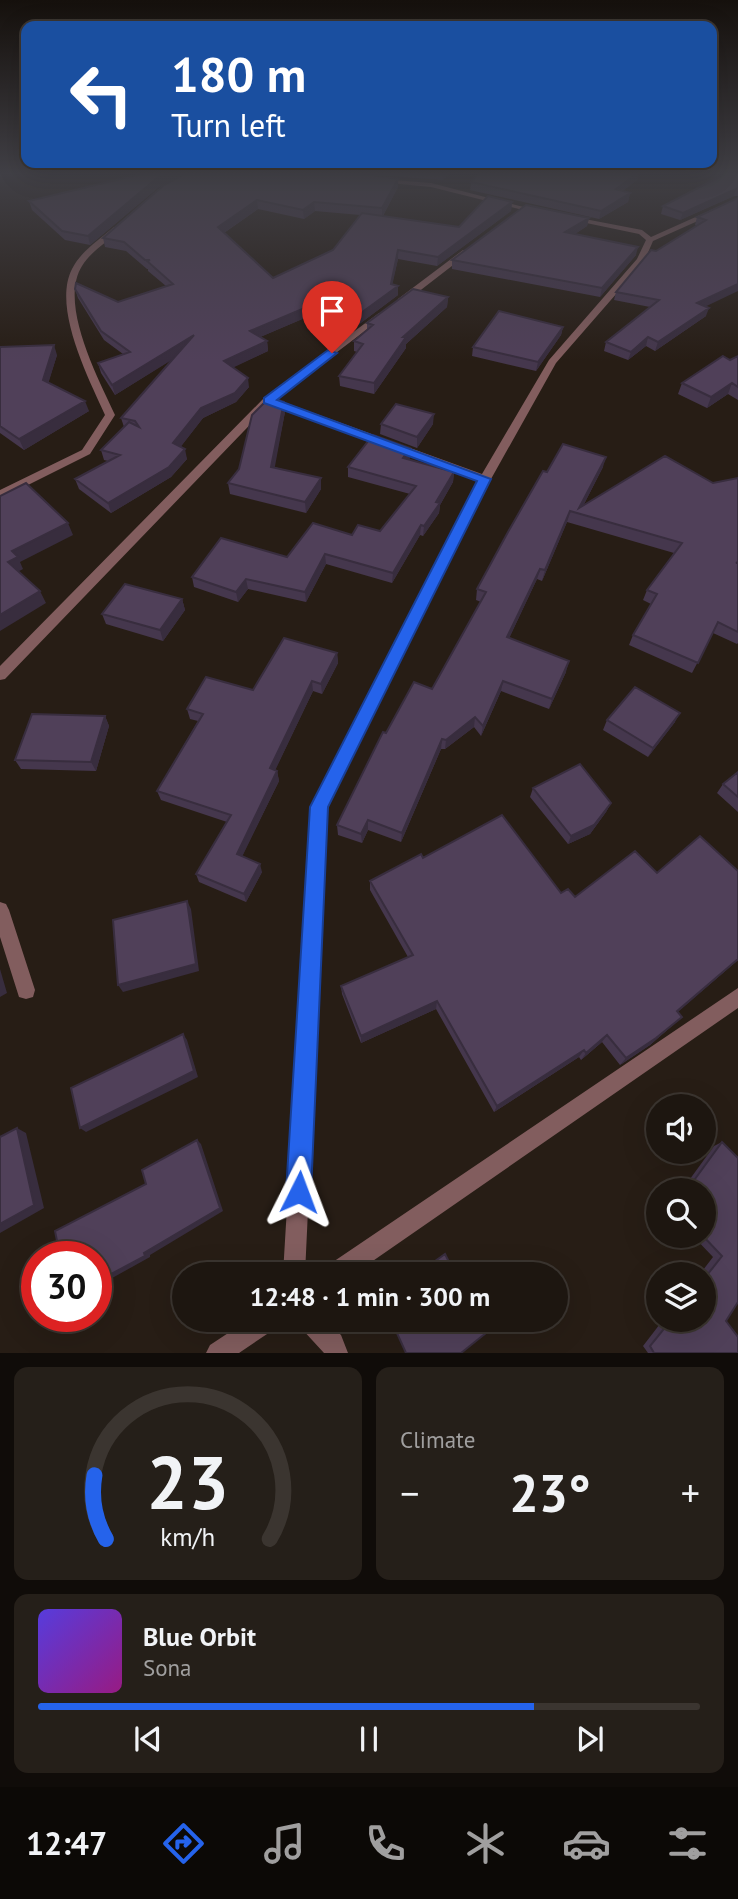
<!DOCTYPE html>
<meta charset="utf-8">
<style>
:root{--surface:#1d1610;--page:#251f19;--text:#f1f3f6;--muted:#a09f9f;--line:#3b3530;--accent:#2563eb}
body{margin:0;font-family:"PT Sans",sans-serif;background:var(--page);color:var(--text);height:100vh;display:flex;flex-direction:column;font-size:26px;white-space:nowrap}
*{box-sizing:border-box;margin:0}
p{font-size:23px;color:var(--muted)}
.icon{flex:none;width:38px;height:38px;fill:none;stroke:currentColor;stroke-width:2;stroke-linecap:round;stroke-linejoin:round}
.map{position:relative;height:1353px;overflow:hidden}
.panel{display:flex;flex-direction:column;gap:14px;padding:14px;background:#100c09;flex:1}
.panel>*{flex:none}
.hud{position:absolute;left:21px;top:21px;width:696px;height:147px;border-radius:14px;box-shadow:0 7px 28px #0002,0 0 0 2px var(--line);background:#1a4fa0;color:#fff;overflow:hidden}
.buttons{position:absolute;left:646px;top:1094px;display:grid;gap:14px}
.buttons a{display:grid;place-items:center;width:70px;height:70px;border-radius:50%;background:var(--surface);box-shadow:0 7px 28px #0002,0 0 0 2px var(--line);font-size:35px}
.speed{position:absolute;left:21px;top:1241px;display:flex;gap:14px;font-size:35px;font-weight:700;text-align:center}
.speed>*{display:grid;place-content:center;width:91px;height:91px;border-radius:50%;background:var(--surface);box-shadow:0 7px 28px #0002,0 0 0 2px var(--line);line-height:1}
.speed .limit{border:10px solid #d22;background:#fff;color:#111}
.pin{position:absolute;display:grid;place-items:center;width:60px;height:60px;color:#fff;margin:-72px -30px;border-radius:50% 50% 50% 0;rotate:-45deg;box-shadow:0 0 7px #0007}
.pin .icon{rotate:45deg}
.me{position:absolute;width:77px;margin:-38px;rotate:3deg;stroke-linejoin:round;filter:drop-shadow(0 0 5px #0008)}
.turn{display:flex;align-items:center;gap:24px;height:147px;padding:0 35px;font-size:32px}
.turn .icon{width:91px;height:91px;stroke-width:2.5}
.turn b{display:block;font-size:49px;line-height:60px}
.big{font-size:52px;font-weight:700;line-height:1.1}
.panel .widget{flex:1;display:flex;flex-direction:column;justify-content:center;gap:10px;min-width:0;padding:0 24px;border-radius:14px;background:var(--page)}
.panel .dial{align-items:center;gap:0}
.dial svg{height:182px;overflow:visible;fill:none;stroke:var(--line);stroke-width:7;stroke-linecap:round;text-anchor:middle}
.dial text{fill:var(--text);stroke:none}
.song{display:flex;align-items:center;gap:21px}
.cover{width:84px;height:84px;border-radius:10px;background:linear-gradient(135deg,hsl(250 70% 55%),hsl(310 70% 35%))}
.played{height:7px;border-radius:4px;background:linear-gradient(90deg,var(--accent) 75%,var(--line) 75%)}
.keys{display:flex;justify-content:space-around;direction:ltr}
.heat{display:flex;justify-content:space-between;align-items:center;font-size:38px;direction:ltr}
.panel .tiles{flex:1;display:grid;gap:14px;grid-template-columns:1fr 1fr}
.widget:last-child{grid-column:span 2}
.trip{position:absolute;left:172px;top:1262px;width:396px;height:70px;border-radius:35px;background:var(--surface);box-shadow:0 7px 28px #0002,0 0 0 2px var(--line);font-weight:700;line-height:70px;text-align:center}
.menu{display:flex;height:112px;justify-content:space-around;align-items:center;background:#0c0906;color:var(--muted)}
.menu .icon{width:49px;height:49px}
.menu .selected{color:var(--accent)}
.menu b{font-size:32px;color:var(--text)}
.map>svg:first-child{display:block}
.lines{fill:none;stroke-linecap:round;stroke-linejoin:round}
.minor{fill:#825d5e;fill-rule:evenodd}
.wall{fill:#45374d;fill-rule:evenodd}
.shaded-wall{fill:#382d3e}
.building{fill:#504059;stroke:#382d3e;stroke-width:2}
.route{fill:#2563eb;stroke:#184099;stroke-width:2}
</style>
<div class="map">
<svg width="738" height="1353" viewBox="0 0 738 1353">
<rect width="100%" height="100%" fill="#271d15"/>
<g class="lines">
<!-- minor -->
<path class="minor" d="M381,179L431,183L543,212L539,214L431,187L379,182Z
M738,198V203L653,241L644,262L556,363L491,479L327,807L305,1274H283L311,807L479,481L270,404L5,679L0,680V666L264,398L379,313L386,315L275,399L482,474L549,360L637,259L646,240L639,234L572,220H569V216L642,230L651,237Z
M114,227L121,229C108,242 91,251 82,266C58,304 99,380 115,415L90,454L0,499V490L82,450L105,415C89,379 52,308 72,269C81,251 99,240 114,227Z
M463,250L470,252L404,303H398V299Z
M0,902L6,904L9,910L35,990L33,997L26,999L19,997L0,937Z
M738,988V1008L354,1274H324L327,1266Z
M248,1320H280L276,1328L239,1353H206L210,1345Z
M297,1320H325L341,1335L348,1353H324L301,1328Z"/>
</g>
<!-- wall -->
<path class="wall" d="M188,172L159,187L90,245L65,240L32,210L29,201Z
M188,172H452L443,180L365,174L398,179V187L383,216L459,227L512,202L511,211L437,266L398,259L392,284L398,286V295L354,328L314,314L260,337L267,341L268,351L233,367L249,387L236,402L203,418L181,446L187,459L171,477L111,513L79,489L75,479L108,461L104,460L101,450L124,427L121,418L174,358L115,395L101,373L98,363L123,354L104,340L78,298L75,289L118,302L166,286L148,271V269H147L126,251L105,247L103,238ZM258,209L304,219L315,211L360,215L333,250L273,278L224,233Z
M639,172L637,180L622,191L630,193L628,202L599,219L470,190L471,182Z
M738,172V196H734L680,220L661,214L663,206Z
M738,198L705,306L706,316L655,351L646,346L628,360L604,351L606,342L650,307L614,300L616,292L656,251L697,226L695,225L697,217Z
M589,218L587,226L575,234L636,255L600,297L452,269V260Z
M448,297L447,307L406,344V348L374,394L340,386L339,376L357,352L354,351V341L367,330V323Z
M563,327L561,335L536,371L472,356L473,347Z
M0,347L57,355L48,383L89,411L24,450L0,433Z
M738,356V400L728,394L707,408L678,394L682,383Z
M285,412L274,467L321,478V489L306,513L230,494L228,483Z
M381,424H433L417,448L380,434Z
M410,458L408,460L454,472L453,482L440,505L439,513L423,536L420,535L392,583L326,564L306,602L248,589L238,602L194,587L192,577L287,557L352,535L380,531L410,494L348,477V467Z
M603,467L583,506L738,478V643L737,644L713,633L692,673L629,645L633,635L651,604L643,600L647,590L674,553L567,522L542,581L537,579L509,638L566,672L549,709L501,691L481,736L474,727L445,749H441L401,842L368,830L362,843L338,835L337,825L386,733L432,689L481,602L476,600L477,589L547,472Z
M182,599L185,610L163,641L106,624L102,614Z
M337,653L338,663L322,694L313,691L275,770L277,771L279,781L242,856L262,872L246,902L199,882L196,874L227,822L161,800L157,791L198,721L190,719L187,709L253,690Z
M105,716L109,726L96,771L21,769L15,760Z
M607,720L675,722L648,757L603,730Z
M738,772V812L717,793L723,784Z
M533,788L611,803L606,812L590,834L568,844L530,797Z
M423,858L575,897L738,960L677,1012L682,1017L650,1045L620,1065L602,1042L581,1060L579,1057L494,1112L436,1009L361,1043L342,994L341,986L408,957L370,890V881Z
M722,1142L726,1321L738,1353H648L643,1346L663,1320H704V1274H700L713,1257L693,1236H704V1190H682L714,1146Z"/>
<!-- shaded-wall -->
<path class="shaded-wall" d="M170,172H188L159,187L90,245L88,236L157,178Z
M443,172H452L443,180Z
M639,172L637,180L614,198L616,189Z
M398,179V187L382,217V208Z
M736,188L734,196L680,220L683,213Z
M630,193L628,202L599,219L601,211Z
M257,200L258,209L219,236L218,227Z
M314,202L315,211L304,219L303,210Z
M512,202L511,211L437,266L438,257Z
M589,218L587,226L564,241L565,232Z
M638,247L636,255L600,297L602,288Z
M398,250V259L391,291L398,286V295L354,328V318L391,284Z
M738,284V291L694,312L697,303Z
M448,297L447,307L406,344V348L374,394V383L403,337Z
M314,304V314L251,341L250,331Z
M709,308L706,316L655,351L658,342Z
M563,327L561,335L536,371L538,362Z
M194,335L196,345L115,395L112,385Z
M648,337L646,346L628,360L631,352Z
M267,341L268,351L226,371L224,361Z
M54,345L57,355L46,391L43,380Z
M248,378L249,387L236,402L203,418L176,453L173,443L201,408Z
M732,383L728,394L707,408L711,397Z
M85,401L89,411L24,450L19,439Z
M284,402L285,412L273,477L271,467Z
M434,414L433,424L417,448V437Z
M410,448V458L402,468L403,458Z
M185,449L187,459L171,477L111,513L108,503Z
M606,457L603,467L579,514V508Z
M454,472L453,482L440,505L439,513L423,536L424,526Z
M321,478V489L306,513L305,502Z
M570,511L567,522L542,581L545,570Z
M68,523L73,535L20,562L23,569L14,574L8,562L12,551Z
M421,525L420,535L392,583L393,573Z
M325,554L326,564L306,602L305,592Z
M540,569L537,579L505,647L507,637Z
M246,579L248,589L238,602L236,592Z
M40,591L46,603L0,631V615Z
M182,599L185,610L163,641L160,630Z
M337,653L338,663L322,694L321,684Z
M569,661L566,672L549,709L552,699Z
M312,681L313,691L272,777L270,768Z
M503,681L501,691L481,736L483,726Z
M680,713L675,722L648,757L653,748Z
M105,716L109,726L96,771L91,762Z
M475,717L474,727L445,749L446,740Z
M442,739L441,749L401,842L402,833Z
M277,771L279,781L239,863L237,854Z
M611,803L606,812L590,834L568,844L571,836Z
M368,820V830L362,843L361,834Z
M260,864L262,872L246,902L244,894Z
M187,901L191,909L199,971L123,992L118,985Z
M738,959V960L670,1019L677,1011Z
M0,969L7,993L0,997Z
M437,1001L436,1009L361,1043V1036Z
M682,1017L650,1045L620,1065L626,1058Z
M183,1034L187,1040L198,1077L86,1132L80,1128Z
M607,1035L602,1042L581,1060L586,1053Z
M584,1050L579,1057L494,1112L497,1106Z
M17,1128L26,1133L44,1208L0,1233V1224Z
M197,1140L201,1144L223,1211L150,1255V1257L96,1287V1282L144,1253Z"/>
<!-- building -->
<path class="building" d="M150,172H170L157,178L88,236L62,231L29,201Z
M188,172H353L398,179L382,208L314,202L303,210L257,200L218,227L273,278L333,250L362,213L459,227L488,196L512,202L438,257L398,250L391,284L398,286L354,318L314,304L250,331L267,341L224,361L248,378L235,393L201,408L173,443L185,449L169,467L108,503L75,479L120,455L101,450L129,422L139,427L135,421L121,418L194,335L112,385L98,363L130,352L101,331L75,289L76,283L118,302L173,284L147,261L150,260H145L124,242L103,238L164,185Z
M480,172H639L616,189L630,193L601,211L471,182Z
M729,172H738V188L683,213L663,206Z
M738,198V284L697,303L709,308L658,342L648,337L631,352L606,342L659,300L616,292L651,250L656,251L706,220L697,217Z
M526,205L589,218L565,232L638,247L602,288L452,260Z
M413,289L448,297L403,337H406L374,383L339,376L363,344L354,341L373,325L367,323Z
M499,311L563,327L538,362L473,347Z
M54,345L43,380L85,401L19,439L0,426V347Z
M723,356L730,360L738,356V387L732,383L711,397L682,383Z
M270,397L284,402L271,467L321,478L305,502L228,483L239,469L252,415Z
M396,404L434,414L417,437L381,424Z
M373,435L410,448L403,458L454,472L436,502L440,503L424,526L421,525L393,573L325,554L305,592L246,579L236,592L192,577L221,538L287,557L313,523L352,535L358,525L380,531L416,486L348,467Z
M563,444L606,457L579,508L665,456L713,483L738,478V562L736,563H738V632L718,622L698,663L633,635L657,594L647,590L682,543L570,511L545,570L540,569L507,637L569,661L552,699L503,681L483,726L475,717L446,740L442,739L402,833L368,820L361,834L337,825L383,732L386,733L414,682L432,689L486,592L477,589L508,532L543,471L547,472Z
M26,483L68,523L12,551L18,557L8,562L40,591L0,615V496Z
M125,584L182,599L160,630L102,614Z
M284,638L337,653L321,684L312,681L270,768L277,771L237,854L260,864L244,894L196,874L231,815L157,791L203,714L187,709L206,677L253,690Z
M635,687L680,713L653,748L607,720Z
M32,714L105,716L91,762L15,760Z
M580,764L611,803L594,825L571,836L533,788Z
M738,772V797L723,784Z
M502,815L561,893L568,889L575,897L635,851L657,873L700,836L738,871V959L677,1011L682,1017L656,1038L626,1058L607,1035L586,1053L584,1050L497,1106L437,1001L361,1036L341,986L413,955L370,881L421,854L423,858Z
M187,901L196,964L118,985L113,920Z
M183,1034L194,1071L80,1128L71,1088Z
M17,1128L34,1205L0,1224V1137Z
M197,1140L220,1208L144,1253L145,1256L96,1282V1256H60L55,1231L146,1184L142,1170Z
M722,1142L738,1158V1302L726,1321L738,1337V1353H654L650,1346L671,1320H704V1279L722,1256L703,1236L704,1190H687Z
M445,1254L455,1274H417Z
M391,1320H479L486,1333L461,1353H406Z"/>
<!-- sky -->
<linearGradient id="sky" x2="0" y2="1"><stop stop-color="#15100c"/><stop offset="0.48" stop-color="#414046"/><stop offset="1" stop-color="#414046" stop-opacity="0"/></linearGradient>
<rect width="738" height="361" fill="url(#sky)"/>
<!-- route -->
<path class="route" d="M328,350L337,353L277,400L491,479L328,807L311,1192L307,1200L299,1204L290,1200L286,1192L310,807L477,481L264,403V398Z"/>
</svg>
<div class="buttons">
<a><svg class="icon" aria-label="sound" viewBox="0 0 24 24"><path d="M4 9h4l5-4v14l-5-4H4zM17 9q2 3 0 6"/></svg></a>
<a><svg class="icon" aria-label="search" viewBox="0 0 24 24"><circle cx="10" cy="10" r="6"/><path d="M15 15l6 6"/></svg></a>
<a><svg class="icon" aria-label="layers" viewBox="0 0 24 24"><path d="M12 4l9 5-9 5-9-5zM3 14l9 5 9-5"/></svg></a>
</div>
<div class="speed"><div class="limit">30</div></div>
<div class="pin" style="left:332px;top:353px;background:#d93025"><svg class="icon" aria-label="arrive" viewBox="0 0 24 24"><path d="M6 21V4h12l-3 4 3 4H6"/></svg></div>
<svg class="me" style="left:299px;top:1192px" viewBox="-20 -20 40 40"><path d="M0-17L14 15 0 8-14 15z" fill="#2563eb" stroke="#fff" stroke-width="4"/></svg>
<div class="trip">12:48 · 1 min · 300 m</div>
<div class="hud">
<div class="turn"><svg class="icon" aria-label="left" viewBox="0 0 24 24"><path d="M17 20v-9H6M10 6l-5 5 5 5"/></svg><div><b>180 m</b>Turn left</div></div>
</div>
</div>
<section class="panel">
<div class="tiles">
<div class="widget dial"><svg viewBox="0 0 100 80">
<path d="M14 69A42 42 0 1 1 86 69"/>
<path d="M14 69A42 42 0 0 1 9 41" stroke="#2563eb"/>
<text x="50" y="56" font-size="32" font-weight="700">23</text>
<text x="50" y="72" font-size="11">km/h</text>
</svg></div>
<div class="widget"><p>Climate</p>
<div class="heat"><a>−</a><b class="big">23°</b><a>+</a></div>
</div>
<div class="widget">
<div class="song"><i class="cover"></i><div><b>Blue Orbit</b><p>Sona</p></div></div>
<div class="played"></div>
<div class="keys"><svg class="icon" aria-label="previous" viewBox="0 0 24 24"><path d="M18 5L8 12l10 7zM5 5v14"/></svg><svg class="icon" aria-label="pause" viewBox="0 0 24 24"><path d="M8 5v14M16 5v14"/></svg><svg class="icon" aria-label="next" viewBox="0 0 24 24"><path d="M6 5l10 7-10 7zM19 5v14"/></svg></div>
</div>
</div>
</section>
<nav class="menu">
<b>12:47</b>
<svg class="icon selected" aria-label="directions" viewBox="0 0 24 24"><path d="M12 3l9 9-9 9-9-9zM9 14v-3h6M13 9l2 2-2 2"/></svg>
<svg class="icon" aria-label="music" viewBox="0 0 24 24"><path d="M9 18V5l10-2v13"/><circle cx="6" cy="18" r="3"/><circle cx="16" cy="16" r="3"/></svg>
<svg class="icon" aria-label="phone" viewBox="0 0 24 24"><path d="M5 4h4l2 5-3 2q2 4 5 5l2-3 5 2v4C11 20 4 13 5 4z"/></svg>
<svg class="icon" aria-label="climate" viewBox="0 0 24 24"><path d="M12 3v18M4 7l16 10M4 17L20 7"/></svg>
<svg class="icon" aria-label="car" viewBox="0 0 24 24"><path d="M5 17H2v-5l4-1 3-4h7l3 4 3 1v5h-3M9 17h6M6 11h13"/><circle cx="7" cy="17" r="2"/><circle cx="17" cy="17" r="2"/></svg>
<svg class="icon" aria-label="filters" viewBox="0 0 24 24"><path d="M4 7h16M4 17h16"/><circle cx="9" cy="7" r="2"/><circle cx="15" cy="17" r="2"/></svg>
</nav>
